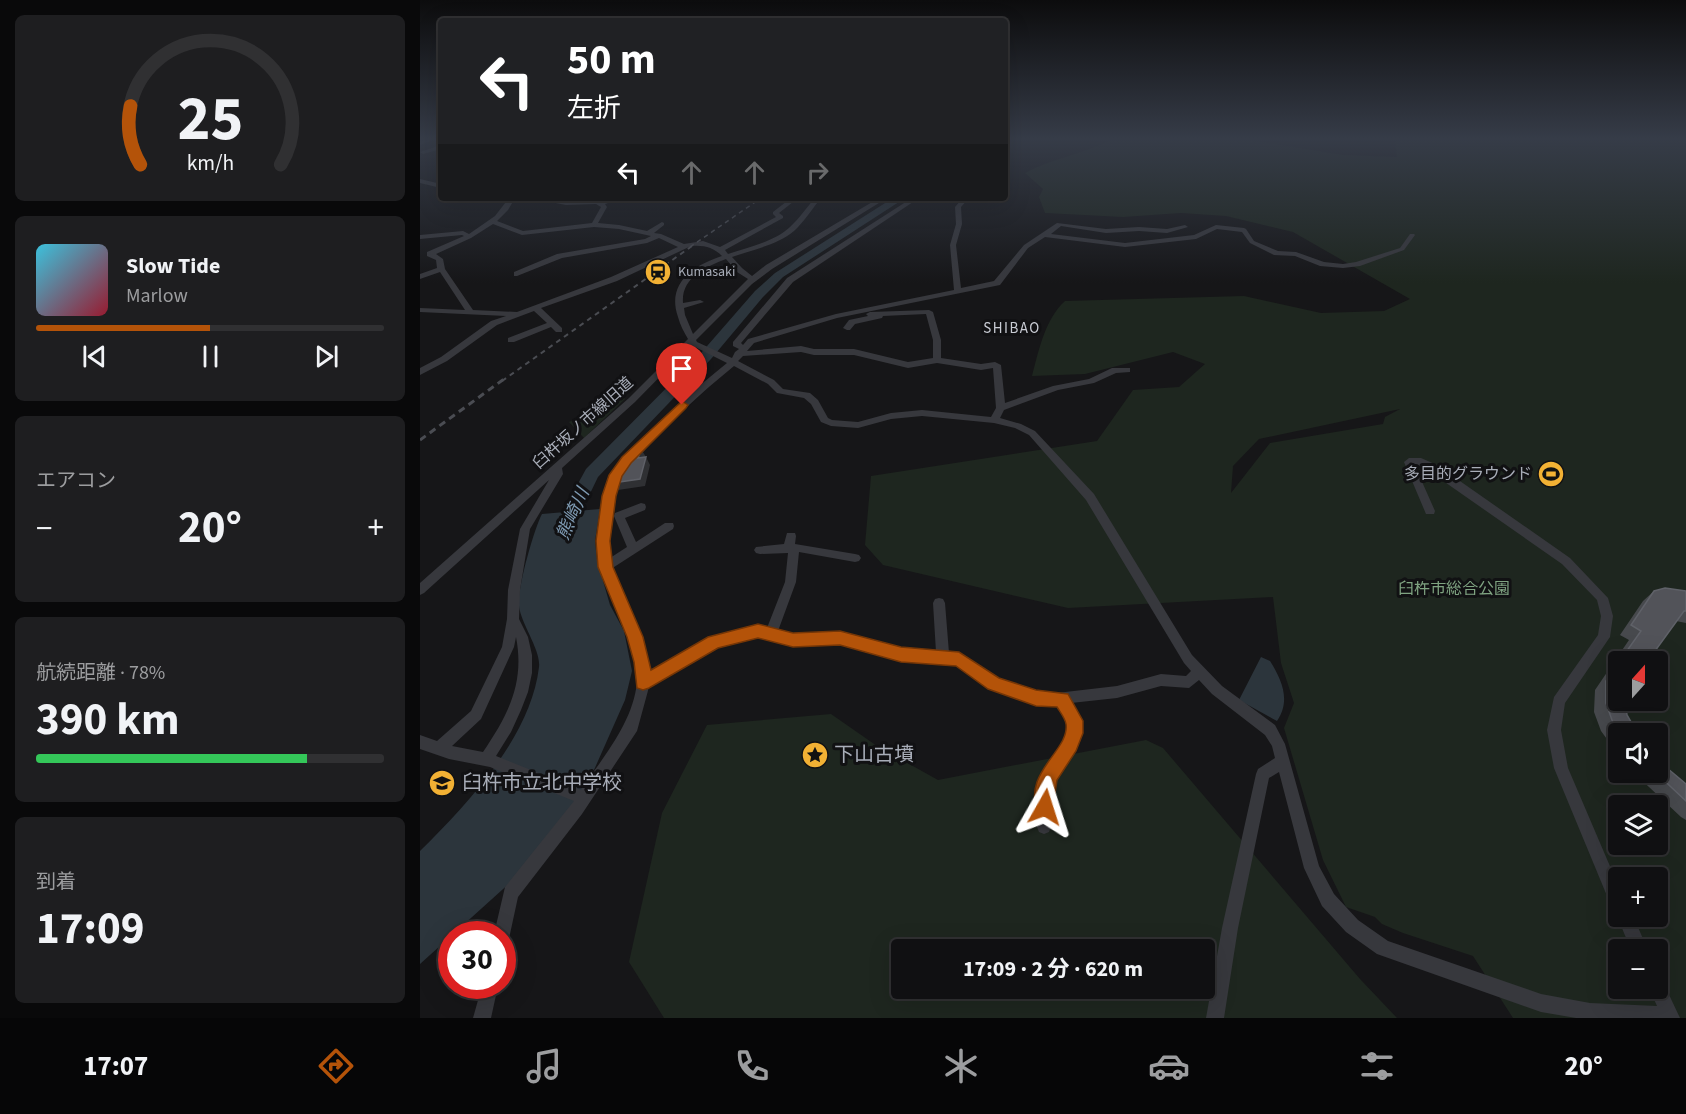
<!DOCTYPE html>
<html lang="ja">
<meta charset="utf-8">
<style>
:root{--surface:#101012;--page:#1e1e20;--text:#f1f3f6;--muted:#9c9d9f;--line:#303032;--accent:#b45309}
body{margin:0;font-family:"Source Sans 3","Noto Sans JP",sans-serif;background:var(--page);color:var(--text);height:100vh;display:flex;flex-direction:column;font-size:22px;white-space:nowrap}
*{box-sizing:border-box;margin:0}
p{font-size:20px;color:var(--muted)}
.icon{flex:none;width:33px;height:33px;fill:none;stroke:currentColor;stroke-width:2;stroke-linecap:round;stroke-linejoin:round}
.map{position:relative;flex:1;overflow:hidden}
.details{display:flex;flex-direction:column;gap:15px;padding:15px;background:#09090a;width:420px}
.details>*{flex:none}
.top-card{position:absolute;left:18px;top:18px;width:570px;height:183px;border-radius:6px;box-shadow:0 6px 24px #0002,0 0 0 2px var(--line);background:#202124;color:#fff;overflow:hidden}
.needle{width:39px;rotate:21deg}
.fabs{position:absolute;left:1188px;top:651px;display:grid;gap:12px}
.fabs a{display:grid;place-items:center;width:60px;height:60px;border-radius:6px;background:var(--surface);box-shadow:0 6px 24px #0002,0 0 0 2px var(--line);font-size:30px}
.speed{position:absolute;left:18px;top:921px;display:flex;gap:12px;font-size:30px;font-weight:700;text-align:center}
.speed>*{display:grid;place-content:center;width:78px;height:78px;border-radius:50%;background:var(--surface);box-shadow:0 6px 24px #0002,0 0 0 2px var(--line);line-height:1}
.speed .limit{border:9px solid #d22;background:#fff;color:#111}
.pin{position:absolute;display:grid;place-items:center;width:51px;height:51px;color:#fff;margin:-62px -26px;border-radius:50% 50% 50% 0;rotate:-45deg;box-shadow:0 0 6px #0007}
.pin .icon{rotate:45deg}
.me{position:absolute;width:66px;margin:-33px;rotate:6deg;stroke-linejoin:round;filter:drop-shadow(0 0 4px #0008)}
.turn{display:flex;align-items:center;gap:21px;height:126px;padding:0 30px;font-size:27px}
.turn .icon{width:78px;height:78px;stroke-width:2.5}
.turn b{display:block;font-size:42px;line-height:51px}
.lanes{display:flex;align-items:center;height:57px;padding:0 30px;background:#0003;justify-content:center;gap:30px;direction:ltr}
.lanes .off{opacity:.35}
.big{font-size:45px;font-weight:700;line-height:1.1}
.details .tile{flex:1;display:flex;flex-direction:column;justify-content:center;gap:9px;min-width:0;padding:0 21px;border-radius:9px;background:var(--page)}
.details .dial{align-items:center;gap:0}
.dial svg{height:156px;overflow:visible;fill:none;stroke:var(--line);stroke-width:7;stroke-linecap:round;text-anchor:middle}
.dial text{fill:var(--text);stroke:none}
.song{display:flex;align-items:center;gap:18px}
.cover{width:72px;height:72px;border-radius:9px;background:linear-gradient(135deg,hsl(190 70% 55%),hsl(350 70% 35%))}
.played{height:6px;border-radius:3px;background:linear-gradient(90deg,var(--accent) 50%,var(--line) 50%)}
.keys{display:flex;justify-content:space-around;direction:ltr}
.heat{display:flex;justify-content:space-between;align-items:center;font-size:33px;direction:ltr}
.charge{height:9px;border-radius:4px;background:linear-gradient(90deg,#34c759 78%,var(--line) 0)}
.trip{position:absolute;left:471px;top:939px;width:324px;height:60px;border-radius:6px;background:var(--surface);box-shadow:0 6px 24px #0002,0 0 0 2px var(--line);font-weight:700;line-height:60px;text-align:center}
.dock{display:flex;height:96px;justify-content:space-around;align-items:center;background:#060607;color:var(--muted)}
.dock .icon{width:42px;height:42px}
.dock .active{color:var(--accent)}
.dock b{font-size:27px;color:var(--text)}
main{display:flex;flex:1;min-height:0}
.map>svg:first-child{display:block}
.green{fill:#1e261f;fill-rule:evenodd}
.water{fill:#2c353c}
.lines{fill:none;stroke-linecap:round;stroke-linejoin:round}
.river{fill:#2c353c;fill-rule:evenodd}
.minor{fill:#37383d;fill-rule:evenodd}
.rail-far2{stroke:#4a4c52;stroke-width:1.5;stroke-dasharray:4.5 4;stroke-linecap:butt}
.rail-far1{stroke:#4a4c52;stroke-width:2;stroke-dasharray:5 4.5;stroke-linecap:butt}
.rail{stroke:#4a4c52;stroke-width:3;stroke-dasharray:7 5;stroke-linecap:butt}
.wall{fill:#47494d}
.shaded-wall{fill:#2f3033}
.building{fill:#525359;stroke:#5f6168;stroke-width:1.5}
.route{fill:#b45309;stroke:#753606;stroke-width:1.5}
.labels{text-anchor:middle;dominant-baseline:central;stroke-width:6;stroke-linejoin:round;paint-order:stroke}
.far-poi-label{font-size:14px;fill:#a8adb8;stroke:#111113;text-anchor:start}
.far-neighbourhood-label{font-size:15px;letter-spacing:1.5px;fill:#c9ccd4;stroke:#111113}
.street-label{font-size:16px;fill:#a8adb8;stroke:#111113}
.poi-label{font-size:16px;fill:#a8adb8;stroke:#111113;text-anchor:end}
.park-label{font-size:16px;fill:#7fa381;stroke:#111113}
.water-label{font-size:18px;font-style:italic;fill:#7f9bb3;stroke:#111113}
.near-poi-label{font-size:20px;fill:#a8adb8;stroke:#111113;text-anchor:start}
</style>
<main>
<section class="details">
<div class="tile dial"><svg viewBox="0 0 100 80">
<path d="M14 69A42 42 0 1 1 86 69"/>
<path d="M14 69A42 42 0 0 1 9 39" stroke="#b45309"/>
<text x="50" y="56" font-size="32" font-weight="700">25</text>
<text x="50" y="72" font-size="11">km/h</text>
</svg></div>
<div class="tile">
<div class="song"><i class="cover"></i><div><b>Slow Tide</b><p>Marlow</p></div></div>
<div class="played"></div>
<div class="keys"><svg class="icon" aria-label="previous" viewBox="0 0 24 24"><path d="M18 5L8 12l10 7zM5 5v14"/></svg><svg class="icon" aria-label="pause" viewBox="0 0 24 24"><path d="M8 5v14M16 5v14"/></svg><svg class="icon" aria-label="next" viewBox="0 0 24 24"><path d="M6 5l10 7-10 7zM19 5v14"/></svg></div>
</div>
<div class="tile"><p>エアコン</p>
<div class="heat"><a>−</a><b class="big">20°</b><a>+</a></div>
</div>
<div class="tile"><p>航続距離 · 78%</p><b class="big">390 km</b><div class="charge"></div></div>
<div class="tile"><p>到着</p><b class="big">17:09</b></div>
</section>
<div class="map">
<svg width="1266" height="1018" viewBox="0 0 1266 1018">
<rect width="100%" height="100%" fill="#161618"/>
<!-- green -->
<path class="green" d="M691,140H829L923,155L977,157L975,140H1266V1018H1093L1053,956L983,933L962,924L955,917L926,907L903,860L864,728L874,703L861,663L853,597L648,608L463,565L445,545L451,476L677,441L713,390L759,387L785,364L753,352L665,374L612,376C619,350 625,319 645,301L824,296L901,313L964,311L990,299L873,232L806,216L761,213L703,217L625,213L619,197L623,189L605,173C633,158 663,154 691,140ZM980,409L965,417L963,424L850,443L811,493L813,466L839,439ZM1198,662H1238V700H1198ZM1198,734H1238V772H1198ZM1198,806H1238V844H1198ZM1198,878H1238V916H1198ZM1198,950H1238V988H1198Z
M201,395L205,399L164,438L149,422Z
M411,714L457,746L518,780L726,740L743,748L940,979L977,1018H244L209,962L242,813L287,725ZM482,950H784V988H482Z"/>
<!-- water -->
<path class="water" d="M180,509L175,541L177,560L190,605L204,631L212,671L205,700L170,779L141,825L93,880L0,964V851C48,804 111,736 119,667C121,650 101,624 99,606C97,589 114,529 122,514Z
M841,657L850,661C862,680 871,701 857,721L819,700Z"/>
<g class="lines">
<!-- river -->
<path class="river" d="M473,198H485L363,277L343,297L291,359L178,477L149,537H137L135,532L143,511L166,469L281,353L335,291L355,273Z"/>
<!-- minor -->
<path class="minor" d="M5,140H13L0,145V142Z
M585,140H589L585,144Z
M21,145V149L3,154L0,152Z
M0,179L21,184V188L0,183Z
M89,198H95L88,210L77,221L103,231L172,223L181,207L176,204L146,205L110,198H126L146,201L172,200L170,198H177L181,201L194,198H204L185,204L187,207L178,223L199,225L227,231L242,222L244,223V225L234,233L241,234L264,244L283,241L300,247L356,217L353,214V212L371,198H378L359,213L363,216V218L305,250L308,254C328,247 354,242 370,227C379,219 386,208 395,198H401C392,209 384,222 374,231C357,245 332,250 312,257L322,268L332,276L346,265L459,198H467L352,269L332,284L276,340L277,342L312,358L315,352L319,349L313,346V342L367,278L492,198H499L373,282L321,343L323,345L328,339L416,314L534,290L530,245L536,224L535,207L543,198H549L541,207L542,224L536,245L541,288L574,281L604,245L637,223L686,229L719,227L747,229L765,225L768,227L747,233L719,231L686,233L641,226L631,234L705,243L774,235L796,225L824,228L826,229L834,241L858,251L876,252L904,262L923,264L936,262L980,248L990,234H994L995,235L984,250L940,266L923,268L900,266L875,256L854,255L830,243L822,232L797,229L776,239L705,247L625,237L608,248L580,285L417,318L334,343L327,351L381,346L394,349H434L488,362L513,358V340L506,314L463,316L462,318L435,324L430,330H427L423,328L429,320L448,316L446,314L450,312L509,310L513,312L521,340V358L561,364L575,362L581,365L585,403L633,386L669,379L692,368H710V372L696,373L674,383L638,390L584,410L580,418L601,424L615,431L674,494L772,655L802,686L855,725L865,744L899,866L914,894L938,920L968,941L1121,994L1170,1003L1237,1006L1229,988H1238V980L1243,982L1260,1018H1156L1121,1012L957,954L926,932L902,906L884,868L859,772L849,778L818,928L804,1018H786L802,928L836,774L838,769L855,758L852,746L845,735L792,694L779,680L769,688L741,686L697,698L651,703L662,727C656,750 641,759 634,778C629,793 633,811 631,827L629,832L624,834L619,832L617,827C619,809 615,791 622,774C629,757 644,745 648,727L638,705L628,706L603,701L569,688L537,664L481,661L420,643L373,645L338,636L297,647L229,687L217,731L162,814L98,897L90,934L88,940L82,942V934H74L85,887L154,801L70,767L29,759L0,749V735L17,741L51,711L82,647L87,619L88,590L100,529L129,480L4,593L0,595V583L209,398L268,339C264,332 260,325 258,317C246,283 274,265 302,256C293,247 284,245 271,246L197,281L121,308L142,328V332H136L131,327L94,342H88V338L127,323L114,311L77,325L27,361L0,375V368L21,357L71,321L86,316L0,312V308L45,310L20,272L0,279V274L17,268L16,260L7,256V252L44,236L42,235L0,239V235L43,231L49,234L75,216ZM73,224L102,235L174,227L199,229L231,236L225,239L137,254L94,272V276H97L142,258L227,243L239,238L258,247L191,277L97,312L53,310L25,269L23,259L16,254L51,238ZM306,259L317,272L328,279L273,334L265,315L264,308L284,302L280,300L263,303C261,278 285,267 306,259ZM271,345L307,363C275,389 245,415 217,446C209,454 199,463 192,473C178,494 175,555 184,579C194,606 219,655 217,682C213,723 183,757 161,790L76,756L91,732L101,710L108,692L112,673V655L108,637L99,619L100,590L110,529L143,474L142,468L215,402ZM381,352L394,355H434L488,368L517,363L561,370L573,368L576,408L571,417L502,410L471,413L438,422L412,420L408,418L398,400L390,393L363,389L354,380L318,361L323,356ZM314,366L348,384L357,393L384,398L391,404L401,422L411,426L438,428L471,419L502,416L574,423L595,428L609,435L666,500L764,663L771,671L766,676L741,674L697,686L628,694L603,689L578,680L543,655L529,653L525,603L523,599L519,598L515,599L513,603L516,652L481,649L420,633L373,635L358,631L376,582L379,552L435,562L439,561L441,558L439,555L435,554L375,544L376,536L375,533H367L364,544L336,547L334,550L336,553L340,554L368,553L365,582L347,628L338,626L290,638L229,673L228,662L191,569L253,529L254,526L253,523H245L216,542L205,518L225,510L226,507L225,504L221,503L195,513L194,516L207,547L190,558C188,538 190,493 201,476C206,467 216,459 223,452C251,420 281,393 314,366ZM96,637C105,683 88,715 63,752L32,746L61,719L94,647Z
M989,458H1001L1017,465L1150,558L1188,598L1193,616L1190,637L1145,703L1141,730L1148,768L1198,885V910L1192,908L1134,768L1127,730L1134,697L1178,635L1181,616L1177,600L1142,564L1009,471L1000,466H995L1015,511L1014,514H1006L984,462Z
M1198,912V916H1213L1228,950H1211L1197,916Z
M62,986H78L71,1018H53Z"/>
<!-- rail-far2 -->
<path class="rail-far2" d="M270,247L341,198"/>
<!-- rail-far1 -->
<path class="rail-far1" d="M82,381L272,246"/>
<!-- rail -->
<path class="rail" d="M0,440L84,379"/>
</g>
<!-- wall -->
<path class="wall" d="M1234,591H1266V623L1256,621L1227,662H1198V700L1218,734H1198V754L1181,731L1174,712L1175,690L1209,640L1200,635L1223,601Z
M1247,768L1266,784V820L1261,817L1213,772H1238Z"/>
<!-- shaded-wall -->
<path class="shaded-wall" d="M221,449L226,457L223,466L218,458Z
M226,457L230,465L225,486L198,490L192,483Z"/>
<!-- building -->
<path class="building" d="M216,449H221L218,458L226,457L220,479L192,483L202,463Z
M1245,588L1266,591V611H1264L1227,662H1199L1221,631L1211,625L1234,591Z
M1198,663V700H1205L1207,715L1218,734H1202L1193,723L1186,703V681Z
M1238,757L1247,768L1266,784V801L1235,772H1238Z"/>
<!-- sky -->
<linearGradient id="sky" x2="0" y2="1"><stop stop-color="#0c0c0d"/><stop offset="0.49" stop-color="#363c48"/><stop offset="1" stop-color="#363c48" stop-opacity="0"/></linearGradient>
<rect width="1266" height="283" fill="url(#sky)"/>
<!-- route -->
<path class="route" d="M262,401L268,405L266,408L211,463L202,476L196,496L190,541L193,567L223,637L231,670L288,637L338,624L373,633L420,631L481,647L539,652L579,678L616,690L648,694L663,721V733L656,751L637,780L632,814L625,816L618,814C601,772 650,751 646,724C645,718 640,712 637,707L616,706L568,689L536,666L481,662L420,645L373,647L338,638L298,648L229,688L223,690L217,688L214,662L207,637L178,567L176,541L182,496L189,475L202,457Z"/>
<!-- icons -->
<defs>
<symbol id="station-disc" viewBox="-11 -11 22 22"><circle r="9.5" fill="#f2b134" stroke="#111113"/><path d="M-3-6H3Q5-6 5-4V2Q5 4 3 4L4.5 6H3L1.5 4h-3L-3 6H-4.5L-3 4Q-5 4-5 2V-4Q-5-6-3-6ZM-3.5-4v3h7v-3ZM-3.5 1v1.5H-2V1ZM2 1v1.5H3.5V1Z" fill="#111"/></symbol>
<symbol id="stadium-disc" viewBox="-11 -11 22 22"><circle r="9.5" fill="#f2b134" stroke="#111113"/><path d="M0-5a6.5 5 0 1 0 0 10a6.5 5 0 1 0 0-10ZM-3.5-1.8h7v3.6h-7Z" fill="#111"/></symbol>
<symbol id="sight-disc" viewBox="-11 -11 22 22"><circle r="9.5" fill="#f2b134" stroke="#111113"/><path d="M0-6L1.8-2.2L6-1.7L2.9 1.2L3.7 5.4L0 3.3L-3.7 5.4L-2.9 1.2L-6-1.7L-1.8-2.2Z" fill="#111"/></symbol>
<symbol id="school-disc" viewBox="-11 -11 22 22"><circle r="9.5" fill="#f2b134" stroke="#111113"/><path d="M0-5L7-2L0 1L-7-2ZM-4 1L0 2.5L4 1V4Q0 6-4 4Z" fill="#111"/></symbol>
</defs>
<g fill-rule="evenodd">
<use href="#station-disc" x="223" y="257" width="30" height="30"/>
<use href="#stadium-disc" x="1116" y="459" width="30" height="30"/>
<use href="#sight-disc" x="380" y="740" width="30" height="30"/>
<use href="#school-disc" x="7" y="768" width="30" height="30"/>
</g>
<g class="labels">
<!-- far-poi labels -->
<g class="far-poi-label">
<text x="258" y="272">Kumasaki</text>
</g>
<!-- far-neighbourhood labels -->
<g class="far-neighbourhood-label">
<text x="592" y="328">SHIBAO</text>
</g>
<!-- street labels -->
<g class="street-label">
<text transform="translate(163 423) rotate(-42)">臼杵坂ノ市線旧道</text>
</g>
<!-- poi labels -->
<g class="poi-label">
<text x="1112" y="474">多目的グラウンド</text>
</g>
<!-- park labels -->
<g class="park-label">
<text x="1034" y="589">臼杵市総合公園</text>
</g>
<!-- water labels -->
<g class="water-label">
<text transform="translate(153 514) rotate(-66)">熊崎川</text>
</g>
<!-- near-poi labels -->
<g class="near-poi-label">
<text x="414" y="755">下山古墳</text>
<text x="42" y="783">臼杵市立北中学校</text>
</g>
</g>
</svg>
<div class="fabs">
<a><svg class="needle" viewBox="-14 -14 28 28"><path d="M0-13l5 13h-10z" fill="#e53935"/><path d="M0 13l5-13h-10z" fill="#9c9d9f"/></svg></a>
<a><svg class="icon" aria-label="sound" viewBox="0 0 24 24"><path d="M4 9h4l5-4v14l-5-4H4zM17 9q2 3 0 6"/></svg></a>
<a><svg class="icon" aria-label="layers" viewBox="0 0 24 24"><path d="M12 4l9 5-9 5-9-5zM3 14l9 5 9-5"/></svg></a>
<a>+</a>
<a>−</a>
</div>
<div class="speed"><div class="limit">30</div></div>
<div class="pin" style="left:262px;top:405px;background:#d93025"><svg class="icon" aria-label="arrive" viewBox="0 0 24 24"><path d="M6 21V4h12l-3 4 3 4H6"/></svg></div>
<svg class="me" style="left:625px;top:807px" viewBox="-20 -20 40 40"><path d="M0-17L14 15 0 8-14 15z" fill="#b45309" stroke="#fff" stroke-width="4"/></svg>
<div class="trip">17:09 · 2 分 · 620 m</div>
<div class="top-card">
<div class="turn"><svg class="icon" aria-label="left" viewBox="0 0 24 24"><path d="M17 20v-9H6M10 6l-5 5 5 5"/></svg><div><b>50 m</b>左折</div></div>
<div class="lanes"><svg class="icon" aria-label="left" viewBox="0 0 24 24"><path d="M17 20v-9H6M10 6l-5 5 5 5"/></svg><svg class="icon off" aria-label="ahead" viewBox="0 0 24 24"><path d="M12 20V5M6 11l6-6 6 6"/></svg><svg class="icon off" aria-label="ahead" viewBox="0 0 24 24"><path d="M12 20V5M6 11l6-6 6 6"/></svg><svg class="icon off" aria-label="right" viewBox="0 0 24 24"><path d="M7 20v-9h11M14 6l5 5-5 5"/></svg></div>
</div>
</div>
</main>
<nav class="dock">
<b>17:07</b>
<svg class="icon active" aria-label="directions" viewBox="0 0 24 24"><path d="M12 3l9 9-9 9-9-9zM9 14v-3h6M13 9l2 2-2 2"/></svg>
<svg class="icon" aria-label="music" viewBox="0 0 24 24"><path d="M9 18V5l10-2v13"/><circle cx="6" cy="18" r="3"/><circle cx="16" cy="16" r="3"/></svg>
<svg class="icon" aria-label="phone" viewBox="0 0 24 24"><path d="M5 4h4l2 5-3 2q2 4 5 5l2-3 5 2v4C11 20 4 13 5 4z"/></svg>
<svg class="icon" aria-label="climate" viewBox="0 0 24 24"><path d="M12 3v18M4 7l16 10M4 17L20 7"/></svg>
<svg class="icon" aria-label="car" viewBox="0 0 24 24"><path d="M5 17H2v-5l4-1 3-4h7l3 4 3 1v5h-3M9 17h6M6 11h13"/><circle cx="7" cy="17" r="2"/><circle cx="17" cy="17" r="2"/></svg>
<svg class="icon" aria-label="filters" viewBox="0 0 24 24"><path d="M4 7h16M4 17h16"/><circle cx="9" cy="7" r="2"/><circle cx="15" cy="17" r="2"/></svg>
<b>20°</b>
</nav>
